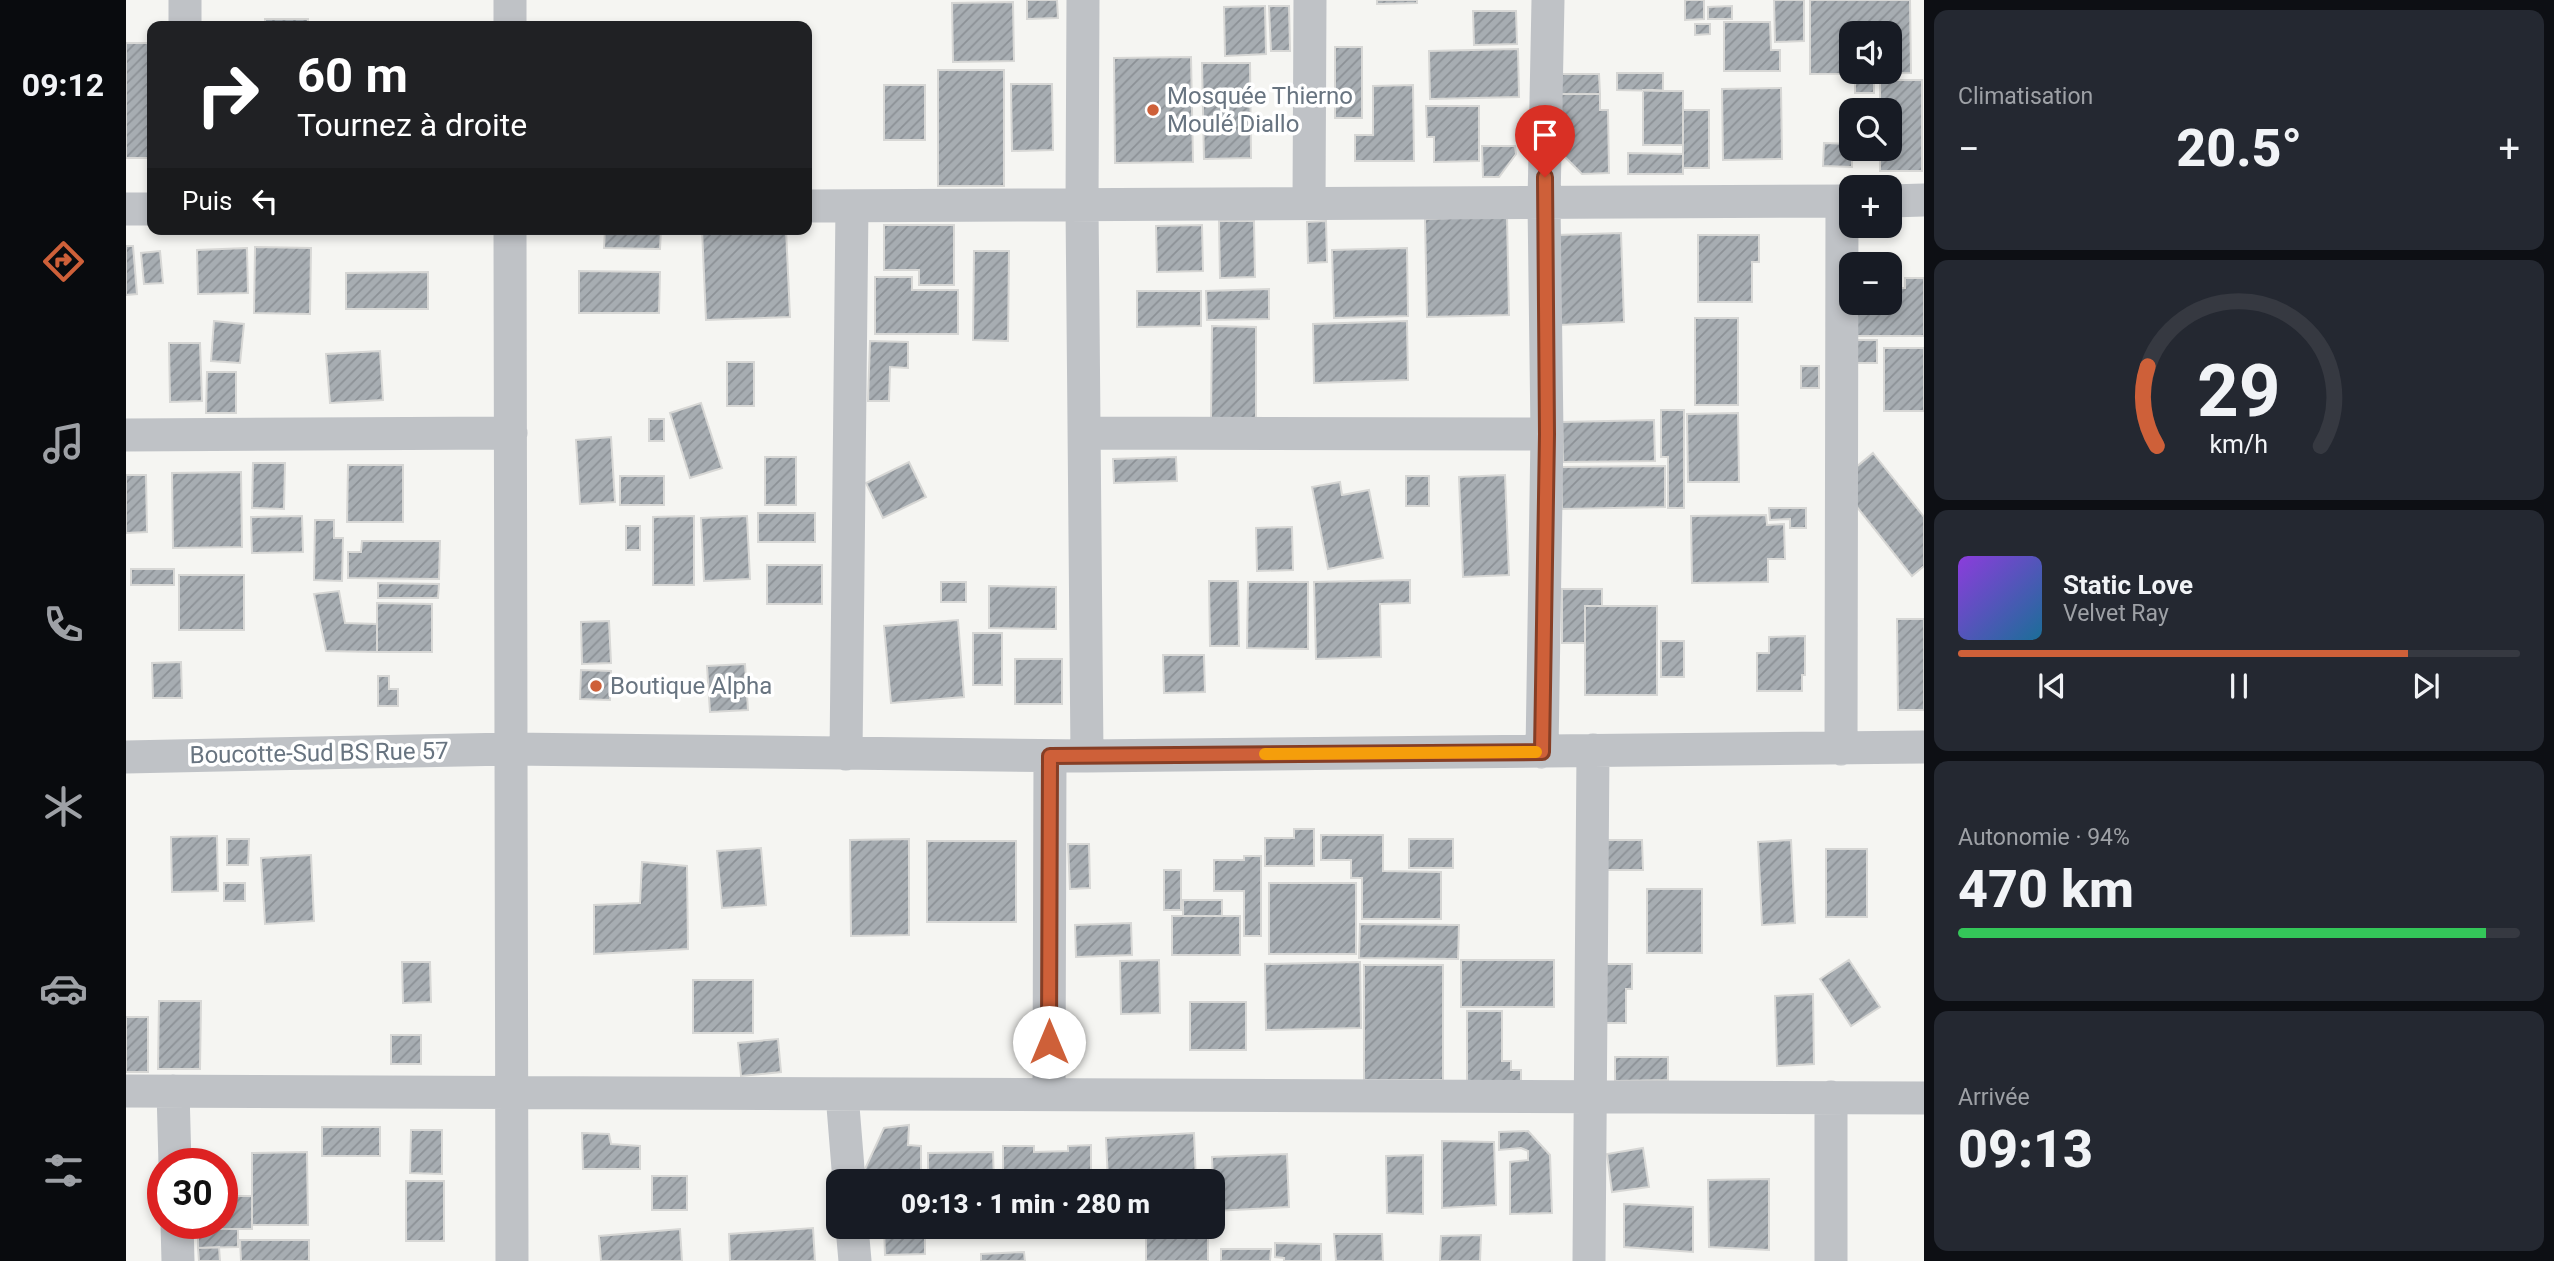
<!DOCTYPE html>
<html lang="fr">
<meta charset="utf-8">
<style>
:root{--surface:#171b24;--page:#242831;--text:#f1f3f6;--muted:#9ea1a6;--line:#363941;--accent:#ce6039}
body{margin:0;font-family:Roboto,sans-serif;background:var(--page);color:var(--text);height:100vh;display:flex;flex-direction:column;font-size:26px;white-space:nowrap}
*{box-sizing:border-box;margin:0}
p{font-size:23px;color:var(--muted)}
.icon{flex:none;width:38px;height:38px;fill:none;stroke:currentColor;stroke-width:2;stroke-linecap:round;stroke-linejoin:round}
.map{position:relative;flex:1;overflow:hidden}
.side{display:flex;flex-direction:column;gap:10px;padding:10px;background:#0d0f14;width:630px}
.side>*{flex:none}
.banner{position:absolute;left:21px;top:21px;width:665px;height:214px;border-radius:14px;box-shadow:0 4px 10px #0003;background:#202124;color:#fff;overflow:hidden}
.buttons{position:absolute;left:1713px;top:21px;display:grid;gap:14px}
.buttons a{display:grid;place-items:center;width:63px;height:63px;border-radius:14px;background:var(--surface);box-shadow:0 4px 10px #0003;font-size:35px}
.speed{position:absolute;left:21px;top:1148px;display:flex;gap:14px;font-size:35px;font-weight:700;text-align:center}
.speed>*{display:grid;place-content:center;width:91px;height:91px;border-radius:50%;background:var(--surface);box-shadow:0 4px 10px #0003;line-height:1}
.speed .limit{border:10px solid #d22;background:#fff;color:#111}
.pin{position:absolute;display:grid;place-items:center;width:60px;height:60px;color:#fff;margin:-72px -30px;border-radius:50% 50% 50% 0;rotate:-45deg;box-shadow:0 0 7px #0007}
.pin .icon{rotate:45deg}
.me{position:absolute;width:77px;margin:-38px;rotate:0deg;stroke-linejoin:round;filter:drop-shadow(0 0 5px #0008)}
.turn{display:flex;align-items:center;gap:24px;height:147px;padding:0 35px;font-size:32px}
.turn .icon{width:91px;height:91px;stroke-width:2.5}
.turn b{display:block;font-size:49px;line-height:60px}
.then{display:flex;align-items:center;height:66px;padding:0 35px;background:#0003;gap:14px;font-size:26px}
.big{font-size:52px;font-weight:800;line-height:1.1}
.side .tile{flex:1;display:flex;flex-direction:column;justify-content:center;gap:10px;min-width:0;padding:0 24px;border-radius:14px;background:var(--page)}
.side .dial{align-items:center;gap:0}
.dial svg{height:182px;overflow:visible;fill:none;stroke:var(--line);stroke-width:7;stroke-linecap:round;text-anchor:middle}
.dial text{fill:var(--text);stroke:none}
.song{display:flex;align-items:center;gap:21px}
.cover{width:84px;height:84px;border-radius:10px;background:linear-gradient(135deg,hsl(270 70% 55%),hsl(200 70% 35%))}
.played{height:7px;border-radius:4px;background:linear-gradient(90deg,var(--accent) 80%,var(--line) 80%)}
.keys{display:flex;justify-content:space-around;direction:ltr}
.heat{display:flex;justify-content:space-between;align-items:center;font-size:38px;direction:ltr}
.charge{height:10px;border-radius:5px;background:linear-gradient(90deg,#34c759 94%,var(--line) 0)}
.trip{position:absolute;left:700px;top:1169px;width:399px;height:70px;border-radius:14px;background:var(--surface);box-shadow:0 4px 10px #0003;font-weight:800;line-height:70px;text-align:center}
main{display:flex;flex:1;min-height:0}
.dock{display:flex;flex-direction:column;width:126px;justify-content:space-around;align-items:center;background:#090b0e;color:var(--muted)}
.dock .icon{width:49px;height:49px}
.dock .on{color:var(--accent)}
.dock b{font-size:32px;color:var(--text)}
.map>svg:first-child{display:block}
.building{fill:url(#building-hatch);stroke:#d7d7d5;stroke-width:2;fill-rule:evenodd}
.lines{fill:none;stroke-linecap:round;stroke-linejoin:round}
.minor{stroke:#bfc2c6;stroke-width:33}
.route-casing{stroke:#863e25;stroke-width:18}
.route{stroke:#ce6039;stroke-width:12}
.slow{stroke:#f59e0b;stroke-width:12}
.poi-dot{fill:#ce6039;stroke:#fff;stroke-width:2.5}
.labels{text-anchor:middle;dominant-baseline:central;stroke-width:7;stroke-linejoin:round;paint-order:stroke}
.poi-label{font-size:24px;fill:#687480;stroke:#fff;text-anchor:start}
.street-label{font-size:24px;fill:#687480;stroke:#fff}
</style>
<main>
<nav class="dock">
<b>09:12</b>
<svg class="icon on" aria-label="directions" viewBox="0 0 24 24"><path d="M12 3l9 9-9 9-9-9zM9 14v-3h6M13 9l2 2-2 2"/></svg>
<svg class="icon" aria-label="music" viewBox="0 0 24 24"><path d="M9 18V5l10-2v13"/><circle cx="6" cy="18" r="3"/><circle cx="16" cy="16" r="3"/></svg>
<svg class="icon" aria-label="phone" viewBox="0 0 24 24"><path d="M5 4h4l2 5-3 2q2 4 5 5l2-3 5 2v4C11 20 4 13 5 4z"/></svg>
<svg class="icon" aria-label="climate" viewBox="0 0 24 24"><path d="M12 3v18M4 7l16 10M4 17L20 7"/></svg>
<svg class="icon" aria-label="car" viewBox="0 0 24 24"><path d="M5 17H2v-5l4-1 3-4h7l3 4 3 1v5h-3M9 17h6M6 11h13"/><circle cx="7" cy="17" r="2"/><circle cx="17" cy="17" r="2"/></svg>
<svg class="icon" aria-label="filters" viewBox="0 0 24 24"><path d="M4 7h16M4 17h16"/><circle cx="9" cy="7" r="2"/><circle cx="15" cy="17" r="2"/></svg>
</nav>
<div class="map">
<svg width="1798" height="1261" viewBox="0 0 1798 1261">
<defs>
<pattern id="building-hatch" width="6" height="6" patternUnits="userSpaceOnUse" patternTransform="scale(1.75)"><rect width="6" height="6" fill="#a7adb2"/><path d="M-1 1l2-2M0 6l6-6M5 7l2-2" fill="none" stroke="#8c9196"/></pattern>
</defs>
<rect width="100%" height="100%" fill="#f5f5f2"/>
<!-- building -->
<path class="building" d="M901,0H931L932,18L901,19Z
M1251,0H1291V3L1251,4Z
M1559,0H1578V19L1559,20Z
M1648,0H1678V41L1649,42Z
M1684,0H1784L1785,73L1684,74ZM1726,33H1764V72H1726Z
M887,2L888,61L827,62L826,3Z
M1139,6L1140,54L1099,56L1098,7Z
M1143,6H1163L1164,51H1145Z
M1606,6V19H1582V7Z
M1347,11H1390L1391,44L1348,45Z
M139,19H182V26H139Z
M1598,22H1644L1645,50H1654V71H1598Z
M1569,24H1584V34L1569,35Z
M0,43H26V158H0Z
M1209,47H1236V118H1209Z
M1392,49L1393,97L1304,99L1303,51Z
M1065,57L1067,162L989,163L988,58Z
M1076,63H1124L1125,158L1078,159Z
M812,70H878V186H812Z
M1491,73H1537V91L1491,90Z
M1435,74H1473L1474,94H1435Z
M1729,80H1748V93H1729Z
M1754,80H1796V171H1754V149H1764V110H1754Z
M885,84H926L927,150L886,151Z
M758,85H799V140H758Z
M1287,85L1288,161H1229V135H1247V86Z
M1655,88L1656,159L1597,160L1596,89Z
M1517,90L1557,91V145H1517Z
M1435,94H1474V110H1482L1483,173L1456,174L1436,154Z
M1300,106H1353V161L1308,162V137H1301Z
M1557,110H1583V168H1557Z
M1698,143L1726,144V167L1697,166Z
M1356,146H1389L1390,154L1373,177H1357Z
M1502,153L1557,154V174H1502Z
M1381,216L1383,315L1301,317L1299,219Z
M1093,221H1128L1129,277L1094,278Z
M1200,221L1201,262L1182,263L1181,222Z
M758,225H828V285H793V270H758Z
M1076,225L1077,271L1031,272L1030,226Z
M479,229H535L534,249L478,248Z
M576,229H660L664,317L580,320Z
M1495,233L1498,322L1433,325L1431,235Z
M1572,235H1633V262H1626V302H1572Z
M0,246H7L11,294L0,295Z
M129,247L185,248L184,314L128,313Z
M121,248L122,293L72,294L71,250Z
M1281,248L1282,316L1208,318L1206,250Z
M34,251L37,283L18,284L15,253Z
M848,251H883L882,341L847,340Z
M453,271L534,272L533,313H453Z
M302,272V309H220V273Z
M749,277H786V290H832V334H749Z
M1779,278H1798V336H1722L1726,303H1764V288H1779Z
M1143,289V319L1081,320L1080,291Z
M1011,291H1075V326L1011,327Z
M1569,318H1612V405H1569Z
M88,321L118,324L114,363L85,361Z
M1281,321L1282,380L1188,383L1187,324Z
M1086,326L1130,327V421H1085Z
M1726,340H1751V363H1726Z
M744,341L782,342V368L764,367L763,401H742Z
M43,343H74L76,401L44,402Z
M1758,348H1798V411H1758Z
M254,351L257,400L204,403L200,354Z
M601,362H628V406H601Z
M1675,366H1693V388H1675Z
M81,372H110V413H80Z
M575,403L596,468L564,478L544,413Z
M1535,410H1558V508H1542V457H1535Z
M1612,413L1613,482H1562L1561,414Z
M523,419H538V441H523Z
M1528,420L1529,461L1437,462L1436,422Z
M485,437L489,502L454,504L450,440Z
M1747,453L1798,517V566L1786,576L1719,492L1717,478Z
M639,457H670V505H639Z
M1050,457L1051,481L988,483L987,459Z
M783,462L800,497L757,518L740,483Z
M127,463H159L158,509L126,508Z
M222,465H277V522H221Z
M1539,466V507L1436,509L1435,467Z
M115,472L116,547L47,548L46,473Z
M0,475H20L21,532L0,533Z
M1379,475L1383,575L1337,577L1333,477Z
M494,476H538V505H494Z
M1280,476H1303V506H1280Z
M1214,482L1216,495L1243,490L1257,558L1202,569L1186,487Z
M1643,508H1680V528H1664V519L1644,520Z
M632,513H689V542H632Z
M1640,515L1641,525L1658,524L1659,559H1642V582L1566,583L1565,516Z
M176,516L177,552L126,553L125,517Z
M568,516V585H527V517Z
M621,516L624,579L578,581L575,518Z
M189,520H208V538H217L216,581L188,580Z
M500,526H514V550H500Z
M1166,527L1167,570L1131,571L1130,528Z
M236,541H314L313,579L222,578V552H235Z
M641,565H696V604H641Z
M5,569H48V585H5Z
M53,575H118V630H53Z
M1284,580V603L1254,604L1255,657L1190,659L1188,582Z
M1083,581H1112L1113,646H1084Z
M815,582H840V602H815Z
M1122,582H1182V649L1121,648Z
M252,583L313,584L312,598H252Z
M863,586L930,587V629L863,628Z
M1436,589H1476V606H1459V643H1436Z
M213,591L219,623L251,624V652L200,651L188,594Z
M251,603L306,604V652H251Z
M1459,606H1531V695H1459Z
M1771,619H1798V710H1772Z
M832,620L838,697L765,703L758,626Z
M483,621L485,663L456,664L455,622Z
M847,633H876V685H847Z
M1679,636V675H1676V691H1631V653H1643V637Z
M1535,641H1558V677H1535Z
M1037,655H1078L1079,692L1038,693Z
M889,659H936V704H889Z
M55,662L56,698H27L26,663Z
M619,664L622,710L584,712L581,666Z
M455,670L485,671L484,700L454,699Z
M252,676H263V689H272V706H252Z
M1168,829H1188V866H1139V838H1168Z
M1195,835H1257V871L1315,872V919H1236V878H1225V860H1195Z
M91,836L92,891L46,892L45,837Z
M101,839H123L122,865H101Z
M783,839V935L725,936L724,840Z
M1283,839H1327V868H1283Z
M1473,840H1516L1517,870H1473Z
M1665,840L1669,923L1636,925L1632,842Z
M801,841H890V922H801Z
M942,844H963L964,888L944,889Z
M635,848L640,905L596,908L591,851Z
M1700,849H1741V917H1700Z
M185,855L188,921L139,924L135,858Z
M1118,856H1135V936H1118V891H1088V860H1118Z
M516,862L561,866L562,949L468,954V905L514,903Z
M1038,870H1055V910H1038Z
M98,883H119V901H98Z
M1143,883H1230V954H1143Z
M1521,889H1576V953H1521Z
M1057,900H1096V916H1057Z
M1046,916H1114V955H1046Z
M1005,923L1006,955L950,957L949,925Z
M1234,924L1333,925L1332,959L1233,958Z
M1033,960L1034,1013L995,1014L994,961Z
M1335,960H1428V1007H1335Z
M1723,960L1754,1007L1725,1026L1694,979Z
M276,962H304L305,1002L277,1003Z
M1234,962L1235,1028L1140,1030L1139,964Z
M1475,964H1506V989H1500V1023H1475Z
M1238,965H1317V1080H1238Z
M567,980H627V1033H567Z
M1687,994L1688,1064L1651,1066L1649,996Z
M33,1001H75L74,1069H32Z
M1064,1002H1120V1050H1064Z
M1341,1011H1376V1061H1385V1070H1395V1081H1341Z
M0,1017H22V1072H0Z
M265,1035H295V1064H265Z
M652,1039L655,1072L615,1076L612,1043Z
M1489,1057H1542V1080L1489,1081Z
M783,1125L782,1145L795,1146V1181H739V1169L758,1128Z
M196,1127H254V1156H196Z
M285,1130H316V1174L284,1173Z
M1402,1131L1424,1155L1426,1213L1384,1214V1162L1402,1160V1151L1395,1148L1373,1150V1132Z
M456,1133L483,1134L485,1144L514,1146V1169H457Z
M1068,1133L1070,1181H982L980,1138Z
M1316,1141L1368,1142L1370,1205L1316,1208Z
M965,1145V1181H877V1146H908V1152L942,1151V1146Z
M1517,1148L1523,1187L1486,1192L1481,1154Z
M181,1152L182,1225H126V1153Z
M867,1152L868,1181H802V1153Z
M1161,1154L1163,1207L1088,1211L1086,1157Z
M1297,1155V1214L1261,1213L1260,1156Z
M526,1176H561V1210H526Z
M1643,1179V1250L1583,1247L1582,1180Z
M280,1181H318V1241H280Z
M96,1196H126V1229H72V1223H96Z
M1498,1204L1567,1207V1252L1498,1247Z
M758,1227H799V1254L759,1255Z
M1020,1227H1041V1233L1072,1234L1073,1227H1082V1261H1020Z
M687,1228L689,1261H604L603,1234Z
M72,1229H112V1247L72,1248Z
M554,1229L556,1261H475L473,1236Z
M1208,1234H1256L1257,1261H1210Z
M1355,1235L1354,1261H1314L1315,1236Z
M114,1240H183V1261H115Z
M1149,1243L1195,1244V1261H1158V1258L1149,1257Z
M93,1247L94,1261H73L72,1248Z
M1095,1249H1145L1144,1261H1095Z
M898,1252L899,1261H855V1254Z"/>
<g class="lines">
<!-- minor -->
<path class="minor" d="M59,0V26
M384,0V26
M957,0L956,205L961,756
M1764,201L1798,200
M1183,203L1184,0
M681,206L1726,201
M0,209H26
M384,229L386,1261
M960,433L1421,434
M0,435L385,433
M1715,749L1716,201
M1416,752L1421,434L1418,202L1422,0
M720,754L726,206
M0,757L385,749L961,756L1798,747
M0,1091L1798,1098
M47,1091L49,1164
M716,1094L723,1181
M923,1094L924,756
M51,1223L52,1261
M726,1227L729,1261
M1463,1261L1467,750
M1705,1261V1097"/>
</g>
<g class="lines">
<defs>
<path id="route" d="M923,1042L924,756L1416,752L1421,434L1419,177"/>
</defs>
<!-- route casing -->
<use href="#route" class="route-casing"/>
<!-- route -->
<use href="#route" class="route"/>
<!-- slow -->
<path class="slow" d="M1139,754L1410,752"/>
</g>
<!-- markers -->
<g class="poi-dot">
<circle cx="1027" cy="110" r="7"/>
<circle cx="470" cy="686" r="7"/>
</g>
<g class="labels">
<!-- poi labels -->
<g class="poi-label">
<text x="1041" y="96">Mosquée Thierno<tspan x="1041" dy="28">Moulé Diallo</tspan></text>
<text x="484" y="686">Boutique Alpha</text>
</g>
<!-- street labels -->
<g class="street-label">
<text transform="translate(193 753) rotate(-1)">Boucotte-Sud BS Rue 57</text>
</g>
</g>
</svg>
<div class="buttons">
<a><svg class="icon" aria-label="sound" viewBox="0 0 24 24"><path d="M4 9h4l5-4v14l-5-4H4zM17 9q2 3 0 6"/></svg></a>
<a><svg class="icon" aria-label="search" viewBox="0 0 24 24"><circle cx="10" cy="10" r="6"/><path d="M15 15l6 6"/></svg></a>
<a>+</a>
<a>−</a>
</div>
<div class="speed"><div class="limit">30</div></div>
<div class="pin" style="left:1419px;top:177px;background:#d93025"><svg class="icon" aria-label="arrive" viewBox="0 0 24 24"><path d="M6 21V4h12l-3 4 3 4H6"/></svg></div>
<svg class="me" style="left:923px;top:1042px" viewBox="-20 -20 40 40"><circle r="19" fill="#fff"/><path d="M0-13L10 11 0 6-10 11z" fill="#ce6039"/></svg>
<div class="trip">09:13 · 1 min · 280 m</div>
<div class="banner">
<div class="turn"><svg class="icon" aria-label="right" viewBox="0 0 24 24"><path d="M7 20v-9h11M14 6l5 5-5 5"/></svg><div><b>60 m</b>Tournez à droite</div></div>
<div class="then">Puis<svg class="icon" aria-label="left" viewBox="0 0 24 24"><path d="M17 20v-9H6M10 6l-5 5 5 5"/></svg></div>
</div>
</div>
<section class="side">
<div class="tile"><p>Climatisation</p>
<div class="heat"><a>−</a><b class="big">20.5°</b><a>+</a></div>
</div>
<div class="tile dial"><svg viewBox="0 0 100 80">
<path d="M14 69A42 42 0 1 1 86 69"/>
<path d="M14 69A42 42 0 0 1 10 34" stroke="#ce6039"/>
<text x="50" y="56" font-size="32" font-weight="700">29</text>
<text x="50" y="72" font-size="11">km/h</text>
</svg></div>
<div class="tile">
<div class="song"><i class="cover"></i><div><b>Static Love</b><p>Velvet Ray</p></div></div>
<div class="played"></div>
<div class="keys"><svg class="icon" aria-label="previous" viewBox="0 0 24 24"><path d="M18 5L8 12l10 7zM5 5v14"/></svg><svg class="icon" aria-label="pause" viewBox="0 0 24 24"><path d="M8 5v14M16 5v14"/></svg><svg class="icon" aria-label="next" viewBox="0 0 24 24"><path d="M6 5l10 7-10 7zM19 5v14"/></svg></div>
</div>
<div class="tile"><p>Autonomie · 94%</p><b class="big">470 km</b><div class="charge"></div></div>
<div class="tile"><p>Arrivée</p><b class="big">09:13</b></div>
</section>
</main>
